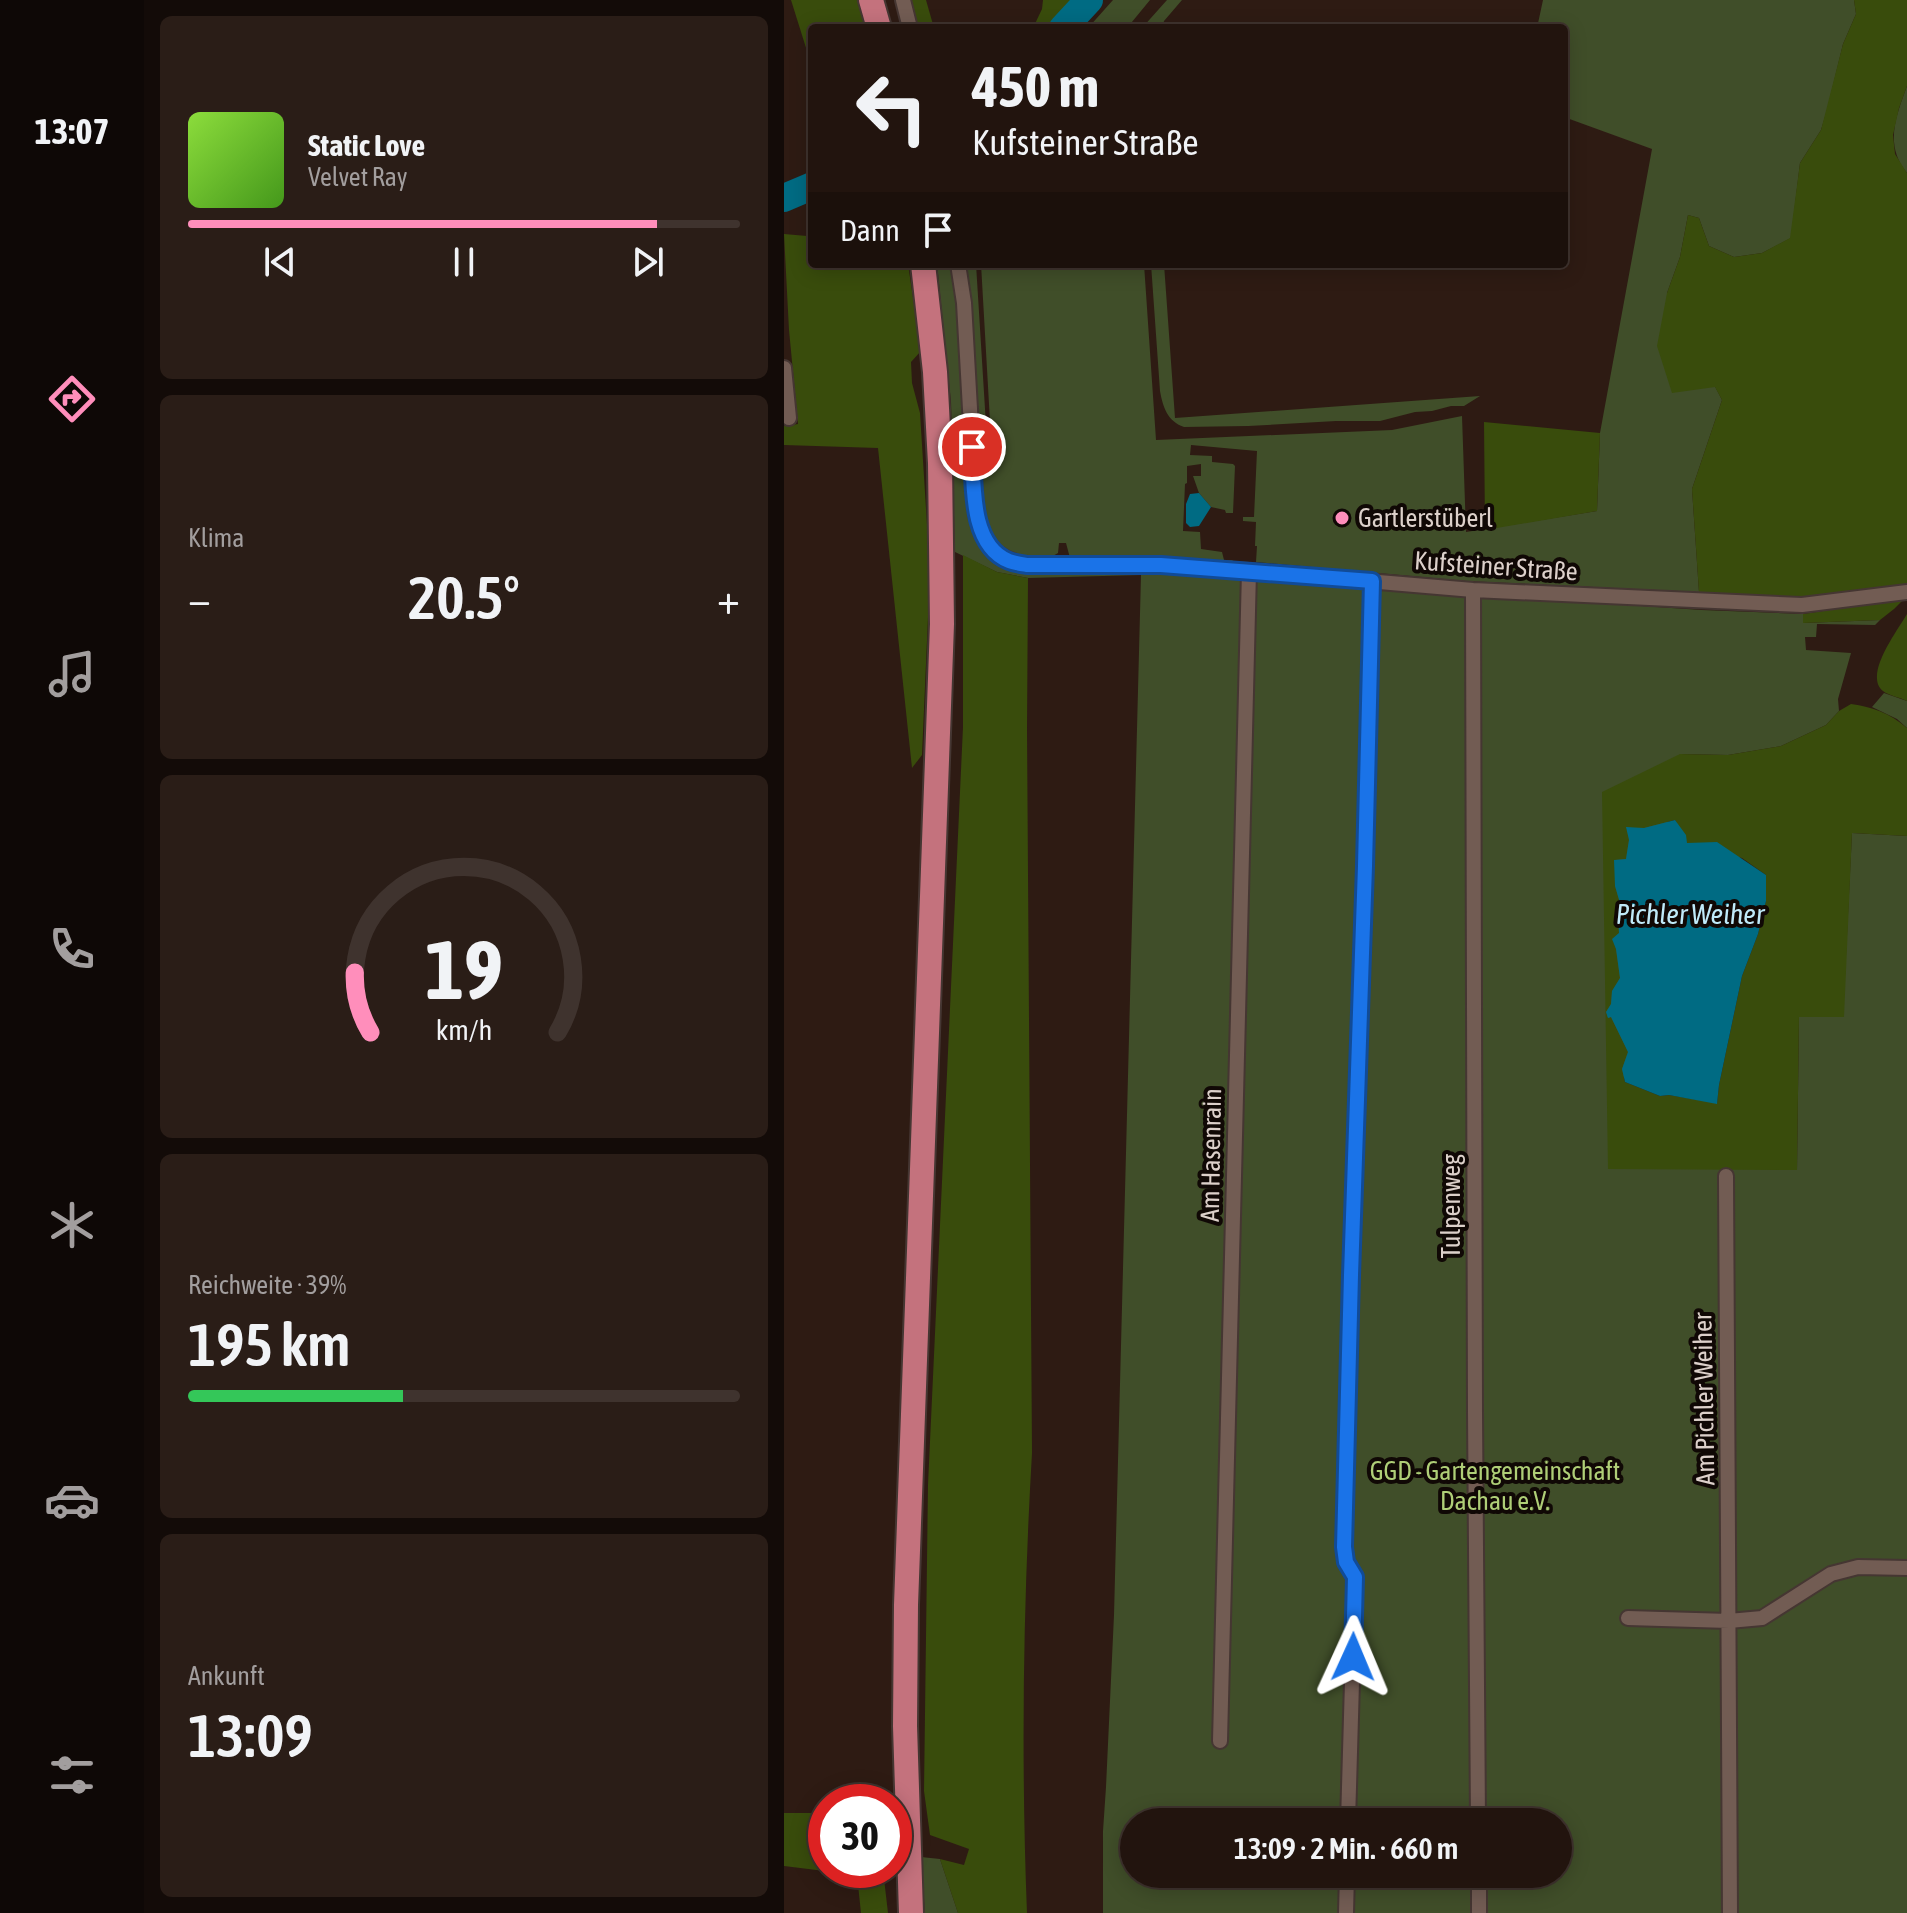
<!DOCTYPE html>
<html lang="de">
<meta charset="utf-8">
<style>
:root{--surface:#22140e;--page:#2a1d17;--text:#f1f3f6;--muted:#a29e9e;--line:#3f332e;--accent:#ff8ebb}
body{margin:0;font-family:"Asap Condensed",sans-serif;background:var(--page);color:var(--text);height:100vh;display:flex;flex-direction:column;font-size:30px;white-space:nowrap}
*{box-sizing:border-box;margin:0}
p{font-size:26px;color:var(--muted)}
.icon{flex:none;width:44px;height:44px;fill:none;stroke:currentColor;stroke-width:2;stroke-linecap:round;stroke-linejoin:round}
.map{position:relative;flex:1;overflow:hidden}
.details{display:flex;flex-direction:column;gap:16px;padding:16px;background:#130b08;width:640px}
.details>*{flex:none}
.guide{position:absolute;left:24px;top:24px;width:760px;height:244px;border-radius:8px;box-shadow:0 4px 20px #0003,0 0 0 2px var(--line);background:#22140e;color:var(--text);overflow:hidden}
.speed{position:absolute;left:24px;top:1784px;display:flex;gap:16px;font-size:40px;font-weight:700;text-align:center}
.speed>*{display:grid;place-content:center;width:104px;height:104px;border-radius:50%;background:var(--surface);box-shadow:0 4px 20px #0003,0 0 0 2px var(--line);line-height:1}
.speed .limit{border:12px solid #d22;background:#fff;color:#111}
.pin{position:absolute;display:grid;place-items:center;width:68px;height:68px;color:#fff;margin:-34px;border:4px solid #fff;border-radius:50%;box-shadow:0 2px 8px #0007}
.me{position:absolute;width:88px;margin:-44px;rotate:1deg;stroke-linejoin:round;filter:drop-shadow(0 0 6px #0008)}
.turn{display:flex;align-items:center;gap:28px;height:168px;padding:0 32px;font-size:36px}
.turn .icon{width:104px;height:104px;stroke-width:2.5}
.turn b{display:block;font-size:56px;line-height:68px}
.then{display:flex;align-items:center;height:76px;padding:0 32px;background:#0003;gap:16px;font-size:30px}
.big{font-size:60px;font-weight:600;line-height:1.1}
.details .card{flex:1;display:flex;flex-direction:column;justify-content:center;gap:12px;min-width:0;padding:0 28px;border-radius:12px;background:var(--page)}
.details .dial{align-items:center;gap:0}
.dial svg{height:208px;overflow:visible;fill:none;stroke:var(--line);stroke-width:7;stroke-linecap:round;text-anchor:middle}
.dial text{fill:var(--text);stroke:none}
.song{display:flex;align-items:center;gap:24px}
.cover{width:96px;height:96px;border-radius:12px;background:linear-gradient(135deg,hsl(90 70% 55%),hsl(100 70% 35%))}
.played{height:8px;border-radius:4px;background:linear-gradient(90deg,var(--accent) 85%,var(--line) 85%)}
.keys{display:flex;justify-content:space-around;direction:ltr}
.heat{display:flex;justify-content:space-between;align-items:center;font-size:44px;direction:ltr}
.charge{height:12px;border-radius:6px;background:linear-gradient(90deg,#34c759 39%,var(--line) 0)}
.trip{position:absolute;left:336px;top:1808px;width:452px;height:80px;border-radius:40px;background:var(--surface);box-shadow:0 4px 20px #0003,0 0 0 2px var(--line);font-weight:600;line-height:80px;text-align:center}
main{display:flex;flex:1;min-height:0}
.tabs{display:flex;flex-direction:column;width:144px;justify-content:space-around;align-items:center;background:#0e0806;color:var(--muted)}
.tabs .icon{width:56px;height:56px}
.tabs .active{color:var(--accent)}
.tabs b{font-size:36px;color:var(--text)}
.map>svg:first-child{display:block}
.green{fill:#404e29;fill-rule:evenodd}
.forest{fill:#394c0c;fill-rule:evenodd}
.water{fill:#006b83}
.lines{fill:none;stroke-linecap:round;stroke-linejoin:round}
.river{stroke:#006b83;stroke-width:28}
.street-casing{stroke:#453632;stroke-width:18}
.highway-casing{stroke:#453632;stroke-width:28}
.street{stroke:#725c53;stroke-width:14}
.highway{stroke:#c4727d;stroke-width:24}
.route-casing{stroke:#114b97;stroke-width:20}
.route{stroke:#1a73e8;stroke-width:14}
.poi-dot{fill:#ff8ebb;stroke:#100805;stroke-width:3}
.labels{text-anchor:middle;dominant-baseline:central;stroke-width:8;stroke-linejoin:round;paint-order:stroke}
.poi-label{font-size:26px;fill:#dcd0ca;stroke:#100805;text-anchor:start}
.street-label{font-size:26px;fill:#dcd0ca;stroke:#100805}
.park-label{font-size:26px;fill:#afcf77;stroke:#100805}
.water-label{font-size:28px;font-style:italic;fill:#c0eaf9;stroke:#100805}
</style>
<main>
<nav class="tabs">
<b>13:07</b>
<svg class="icon active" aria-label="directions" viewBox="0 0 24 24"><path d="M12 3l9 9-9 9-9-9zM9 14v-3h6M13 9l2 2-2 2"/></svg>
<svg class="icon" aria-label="music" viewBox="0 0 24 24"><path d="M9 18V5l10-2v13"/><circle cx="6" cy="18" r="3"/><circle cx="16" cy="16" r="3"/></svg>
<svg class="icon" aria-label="phone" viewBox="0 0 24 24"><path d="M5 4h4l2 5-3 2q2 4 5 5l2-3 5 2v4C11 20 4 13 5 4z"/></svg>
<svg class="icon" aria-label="climate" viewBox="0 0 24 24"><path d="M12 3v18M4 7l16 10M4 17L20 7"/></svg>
<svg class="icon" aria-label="car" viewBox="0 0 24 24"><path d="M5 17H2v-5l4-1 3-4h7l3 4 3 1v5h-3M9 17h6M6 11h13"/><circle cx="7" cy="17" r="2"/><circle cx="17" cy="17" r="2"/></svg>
<svg class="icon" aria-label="filters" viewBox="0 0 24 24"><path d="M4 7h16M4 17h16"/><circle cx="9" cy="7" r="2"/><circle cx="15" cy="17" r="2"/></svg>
</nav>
<section class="details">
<div class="card">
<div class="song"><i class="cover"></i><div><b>Static Love</b><p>Velvet Ray</p></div></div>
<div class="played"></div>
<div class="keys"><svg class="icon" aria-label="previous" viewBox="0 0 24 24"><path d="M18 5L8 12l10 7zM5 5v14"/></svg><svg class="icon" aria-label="pause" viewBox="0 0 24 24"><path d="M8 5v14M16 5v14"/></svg><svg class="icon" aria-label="next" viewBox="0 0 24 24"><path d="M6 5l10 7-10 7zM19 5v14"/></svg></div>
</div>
<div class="card"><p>Klima</p>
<div class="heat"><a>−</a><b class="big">20.5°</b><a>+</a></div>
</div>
<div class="card dial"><svg viewBox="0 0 100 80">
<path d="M14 69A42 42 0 1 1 86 69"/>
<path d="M14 69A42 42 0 0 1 8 46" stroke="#ff8ebb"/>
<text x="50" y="56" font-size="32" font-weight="700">19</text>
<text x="50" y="72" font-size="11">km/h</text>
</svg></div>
<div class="card"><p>Reichweite · 39%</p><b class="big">195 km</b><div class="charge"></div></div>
<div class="card"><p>Ankunft</p><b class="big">13:09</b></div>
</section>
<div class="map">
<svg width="1123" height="1913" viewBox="0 0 1123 1913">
<rect width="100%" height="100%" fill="#2e1b13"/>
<!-- green -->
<path class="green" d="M329,0H366L343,28H304Z
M383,0H398L380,21L378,28L376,26L358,28Z
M759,0H1070L1072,14L1059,44L1043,110L1037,130L1016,163L1007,238L978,253L950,257L925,246L915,218L904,215L896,257L883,293L938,400L908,489L915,592L682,581L472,562L473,546H471L472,522L459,521V517H470L473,451L407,445L406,455L428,456V462L449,464L451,466L449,513H442L441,510L427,507L415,493L409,476H417V464L403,466V483L401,484L399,531L416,532L417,549L438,552L440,560H449L446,563L286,558L282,543H275L274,553L260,561C249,559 238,558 228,555C197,545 198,501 196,475L204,466L207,439L197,264H360L372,440L608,430L678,416L682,532L813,511L816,433L868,149L780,117V28H753Z
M1123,86V173C1100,145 1112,116 1123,86Z
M153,264H167L169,276L182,402L185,514L193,543L201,555L219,567L246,574L385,572L405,573L407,576L918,610L1019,614V623L1096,620L1091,625L1033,624L1032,637H1021L1022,650L1067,653L1054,699L1055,711L1042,725L997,746L944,755L896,754L824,1169H1013L1015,1016L1059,1017L1068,833L1123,836V1913H319V1831L322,1787L330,1615L357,575L244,578L213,572L171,552L167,402ZM350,1822H774V1874H350Z
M180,264H192L203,441L201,462L195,469L192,383Z
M367,264H380L391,418L696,396L680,406H667L648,411L631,412L596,421H552L464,426L400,427C383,421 379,407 376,391Z
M1100,693L1123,701V728L1113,719L1088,707Z
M137,1857L156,1859L174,1913H141Z"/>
<!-- forest -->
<path class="forest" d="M7,0H74L81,28H28V67Z
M119,0H142L150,28H126Z
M259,0H305L279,28H249L258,9Z
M1070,0H1123V86L1115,108L1109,135L1111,154L1123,173V585L1017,598L915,592L908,489L938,400L931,387L888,393L873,346L883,293L896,257L904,215L915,218L925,246L950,257L978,253L1006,238L1016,163L1037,130L1059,44L1072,14Z
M0,234L23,236L28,234V264H124L137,351L127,362L128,383L136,413L146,572L138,755L128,768L94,448L0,445V426L14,424L5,330Z
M700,422L816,433L813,511L701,530Z
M179,555L213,572L244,578L243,729L248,1453C239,1606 237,1760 243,1913H174L156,1859L180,1865L185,1849L146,1835L140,1791L144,1485L179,727Z
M1120,599L1110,609L1096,620L1019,623V614Z
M1123,614V701C1116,697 1105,696 1099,691C1079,675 1114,630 1123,614Z
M1067,704C1089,707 1105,713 1123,728V836L1068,833L1060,1017H1015L1013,1170L824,1169L818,792L896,754L944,755L997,746L1042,725L1055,711ZM891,820L902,843L958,858L982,875V901L974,934L958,976L935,1085L933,1103L885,1095L876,1096L841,1082L838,1069L844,1052L827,1017L824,1018L822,1012L827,1004L828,991L836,978L832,949L829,939L835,933L834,914L836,903L831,886V860L842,859L845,840L860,828Z
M0,1813H42V1870H99L104,1913H77L73,1875L0,1866Z"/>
<!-- water -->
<path class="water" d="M415,493L427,507L415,526L406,527L402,523V504L406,494Z
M891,820L902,835L903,843L933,842L982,875V901L974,934L958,976L935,1085L933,1104L885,1095L876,1096L841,1082L838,1069L844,1052L827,1017L824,1018L822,1012L827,1004L828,991L836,978L832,949L828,939L835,933L834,914L836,903L831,886L830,860L842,859L845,840L842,827L860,828Z"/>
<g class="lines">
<!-- river -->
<path class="river" d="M279,28L305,0
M0,198L28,186"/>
<defs>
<path id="street" d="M119,0L126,28
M174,264L180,303L192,515C202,546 210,558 243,565H377L465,571L689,590L1018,605L1123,592
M0,368L5,418
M689,590L691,1412L694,1822
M942,1176L946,1913
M844,1618L945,1621L978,1618L1047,1574L1074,1567L1123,1568
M436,1741L465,571
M564,1822L571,1577L562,1562L560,1547L567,1275L582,837L588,581
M695,1874V1913
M562,1913L563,1874"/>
<path id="highway" d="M87,0L95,28
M127,1913L121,1726L122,1605L158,624L156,463L151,372L139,264"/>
</defs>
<!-- street casing -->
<use href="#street" class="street-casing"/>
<!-- highway casing -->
<use href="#highway" class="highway-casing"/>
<!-- street -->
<use href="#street" class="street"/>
<!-- highway -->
<use href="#highway" class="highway"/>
</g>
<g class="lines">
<defs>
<path id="route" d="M188,447C190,482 185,545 225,561C230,563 237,564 243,565H377L588,581L581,866L567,1275L560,1547L562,1562L571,1577L569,1657"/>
</defs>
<!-- route casing -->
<use href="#route" class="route-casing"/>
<!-- route -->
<use href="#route" class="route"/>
</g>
<!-- markers -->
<circle class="poi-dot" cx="558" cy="518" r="8"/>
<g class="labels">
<!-- poi labels -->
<g class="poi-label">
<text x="574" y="518">Gartlerstüberl</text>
</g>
<!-- street labels -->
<g class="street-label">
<text transform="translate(712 566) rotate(4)">Kufsteiner Straße</text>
<text transform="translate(427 1155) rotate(-89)">Am Hasenrain</text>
<text transform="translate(667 1206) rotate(-90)">Tulpenweg</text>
<text transform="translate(920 1399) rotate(-91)">Am Pichler Weiher</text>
</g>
<!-- park labels -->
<g class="park-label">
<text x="711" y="1471">GGD - Gartengemeinschaft<tspan x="711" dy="30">Dachau e.V.</tspan></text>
</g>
<!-- water labels -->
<g class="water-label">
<text x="906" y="914">Pichler Weiher</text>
</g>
</g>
</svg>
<div class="speed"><div class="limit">30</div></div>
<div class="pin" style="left:188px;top:447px;background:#d93025"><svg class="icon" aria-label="arrive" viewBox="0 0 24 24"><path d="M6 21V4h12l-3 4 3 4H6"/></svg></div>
<svg class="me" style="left:569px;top:1657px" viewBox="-20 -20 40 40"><path d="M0-17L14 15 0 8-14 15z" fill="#1a73e8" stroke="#fff" stroke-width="4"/></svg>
<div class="trip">13:09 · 2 Min. · 660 m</div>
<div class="guide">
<div class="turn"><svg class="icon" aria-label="left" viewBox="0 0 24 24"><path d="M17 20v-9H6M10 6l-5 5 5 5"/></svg><div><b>450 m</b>Kufsteiner Straße</div></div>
<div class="then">Dann<svg class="icon" aria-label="arrive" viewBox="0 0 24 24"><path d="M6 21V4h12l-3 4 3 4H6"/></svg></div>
</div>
</div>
</main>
